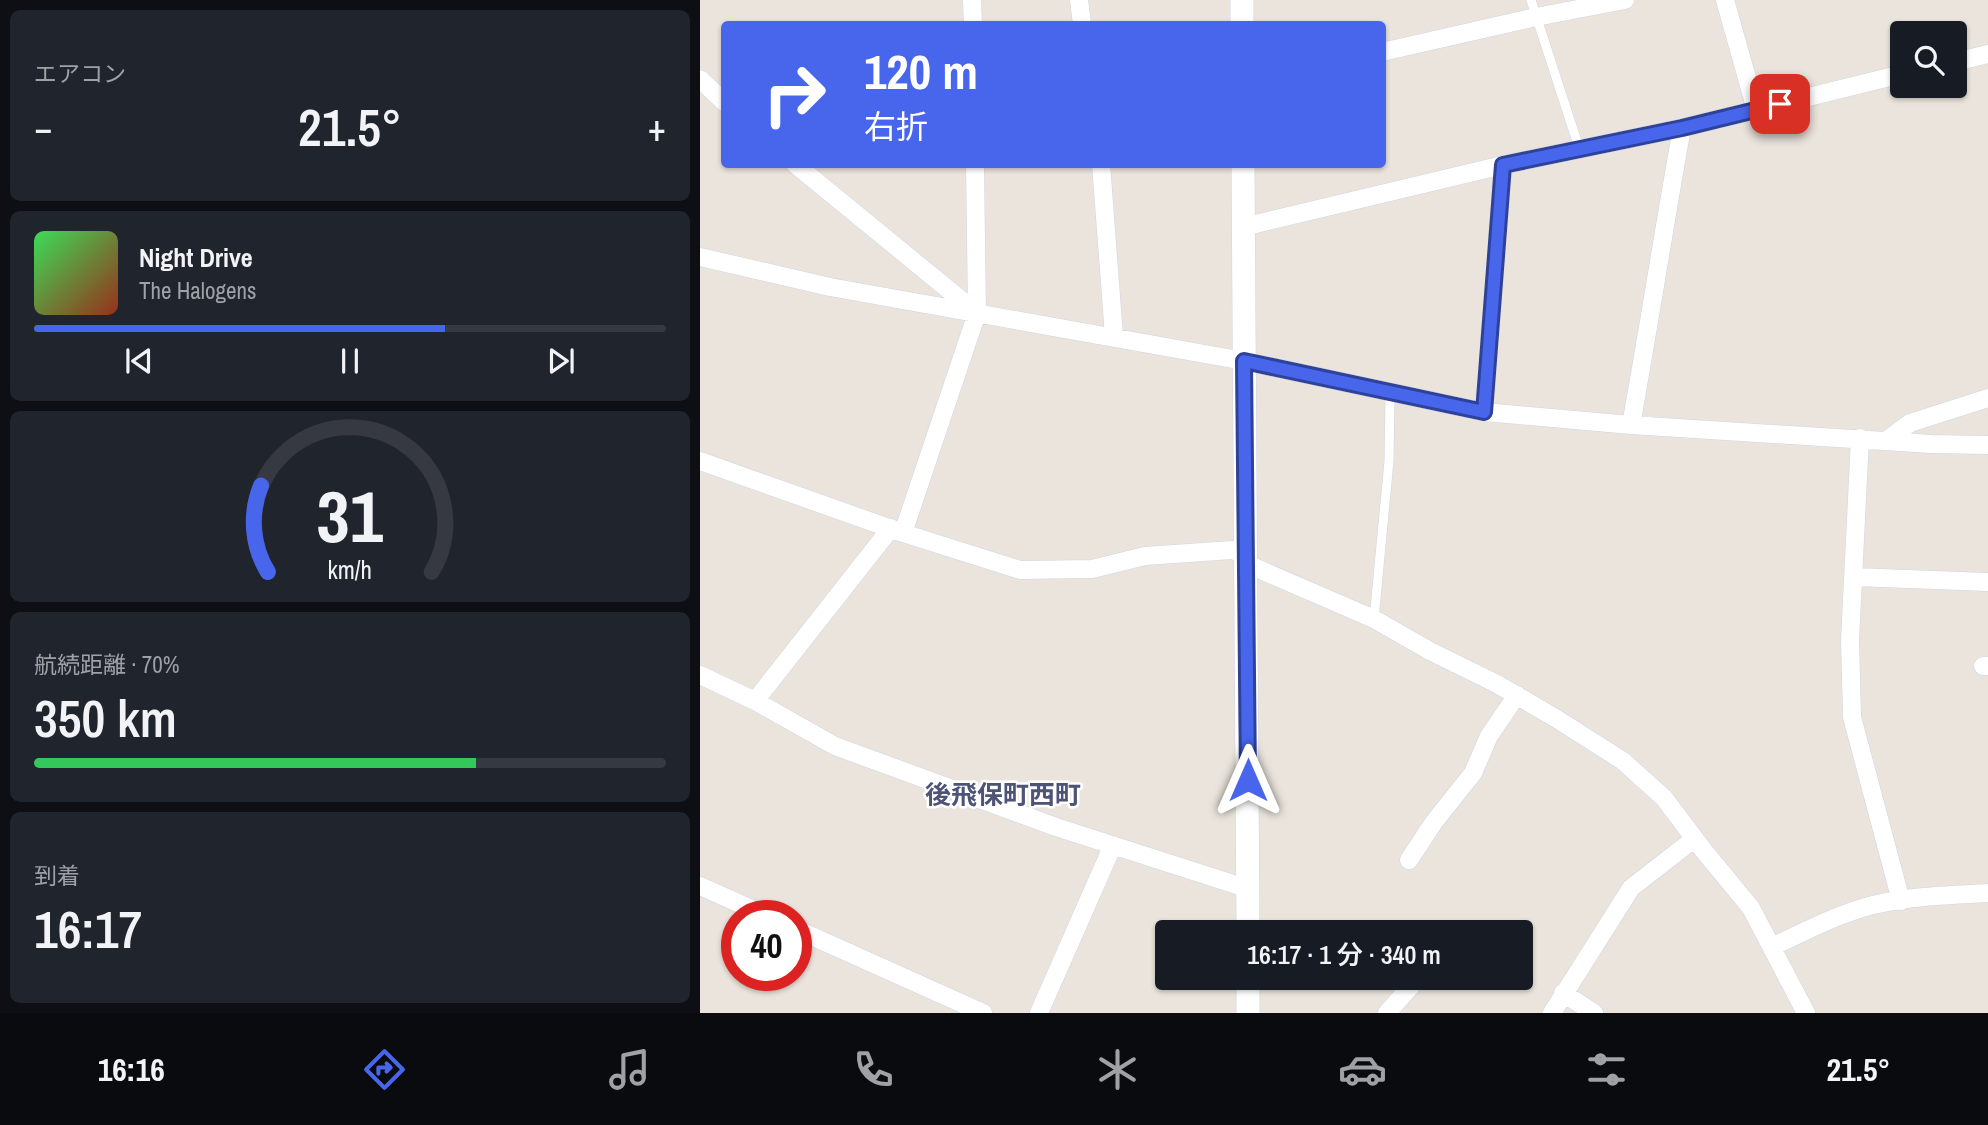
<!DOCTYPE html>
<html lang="ja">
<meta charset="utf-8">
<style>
:root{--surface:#171b24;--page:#20242c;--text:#f1f3f6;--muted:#9ea1a6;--line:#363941;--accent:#4766ec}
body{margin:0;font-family:"Archivo Narrow","Noto Sans JP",sans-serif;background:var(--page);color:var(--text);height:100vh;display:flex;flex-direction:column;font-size:26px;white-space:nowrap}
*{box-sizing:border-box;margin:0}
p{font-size:23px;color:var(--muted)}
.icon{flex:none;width:38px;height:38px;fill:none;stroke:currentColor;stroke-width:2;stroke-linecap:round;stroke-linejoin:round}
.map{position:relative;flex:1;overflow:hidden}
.sheet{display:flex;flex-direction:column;gap:10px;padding:10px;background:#0d0f14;width:700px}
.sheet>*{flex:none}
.banner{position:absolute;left:21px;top:21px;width:665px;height:147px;border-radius:7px;box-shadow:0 2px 5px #0004;background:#4766ec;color:#fff;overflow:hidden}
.tools{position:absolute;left:1190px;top:21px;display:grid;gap:14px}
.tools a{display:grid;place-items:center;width:77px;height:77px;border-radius:7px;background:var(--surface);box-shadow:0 2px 5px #0004;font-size:35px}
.speed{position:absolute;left:21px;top:900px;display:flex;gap:14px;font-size:35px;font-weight:700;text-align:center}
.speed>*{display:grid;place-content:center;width:91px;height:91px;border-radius:50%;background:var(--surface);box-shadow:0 2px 5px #0004;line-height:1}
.speed .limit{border:10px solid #d22;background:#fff;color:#111}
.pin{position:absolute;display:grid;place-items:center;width:60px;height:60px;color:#fff;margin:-30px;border-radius:14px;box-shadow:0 4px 10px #0006}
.me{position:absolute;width:77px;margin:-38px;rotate:0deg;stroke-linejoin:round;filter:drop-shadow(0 0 5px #0008)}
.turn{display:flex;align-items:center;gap:24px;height:147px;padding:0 28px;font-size:32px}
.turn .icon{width:91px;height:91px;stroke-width:2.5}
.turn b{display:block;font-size:49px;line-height:60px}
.big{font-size:52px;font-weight:600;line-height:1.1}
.sheet .widget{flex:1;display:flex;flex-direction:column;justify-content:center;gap:10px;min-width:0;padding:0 24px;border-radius:10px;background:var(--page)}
.sheet .dial{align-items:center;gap:0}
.dial svg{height:182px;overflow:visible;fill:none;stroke:var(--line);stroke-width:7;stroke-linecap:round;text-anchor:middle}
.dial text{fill:var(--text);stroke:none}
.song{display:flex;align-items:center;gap:21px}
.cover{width:84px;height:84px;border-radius:10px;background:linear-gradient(135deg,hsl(130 70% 55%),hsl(10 70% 35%))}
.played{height:7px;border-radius:4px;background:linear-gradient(90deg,var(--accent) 65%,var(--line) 65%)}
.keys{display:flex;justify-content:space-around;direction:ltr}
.heat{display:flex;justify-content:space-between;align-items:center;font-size:38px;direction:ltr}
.charge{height:10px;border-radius:5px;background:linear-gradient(90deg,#34c759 70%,var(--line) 0)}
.trip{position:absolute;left:455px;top:920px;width:378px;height:70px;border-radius:7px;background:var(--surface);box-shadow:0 2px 5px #0004;font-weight:600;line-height:70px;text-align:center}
.dock{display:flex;height:112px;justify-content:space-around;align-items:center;background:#090b0e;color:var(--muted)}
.dock .icon{width:49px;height:49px}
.dock .active{color:var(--accent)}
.dock b{font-size:32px;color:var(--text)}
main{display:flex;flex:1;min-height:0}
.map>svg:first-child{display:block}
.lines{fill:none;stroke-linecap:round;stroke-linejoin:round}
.service-casing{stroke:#d1d4e1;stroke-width:10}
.minor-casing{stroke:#d1d4e1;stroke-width:19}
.tertiary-casing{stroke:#d1d4e1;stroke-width:24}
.service{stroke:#fff;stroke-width:9}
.minor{stroke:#fff;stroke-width:18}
.tertiary{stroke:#fff;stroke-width:23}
.route-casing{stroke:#2e4299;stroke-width:18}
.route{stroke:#4766ec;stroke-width:12}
.labels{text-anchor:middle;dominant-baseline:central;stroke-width:5;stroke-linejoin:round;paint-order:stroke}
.quarter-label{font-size:26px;font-weight:bold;fill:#4d5476;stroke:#fff}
</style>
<main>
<section class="sheet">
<div class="widget"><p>エアコン</p>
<div class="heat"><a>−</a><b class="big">21.5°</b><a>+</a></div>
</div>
<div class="widget">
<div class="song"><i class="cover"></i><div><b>Night Drive</b><p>The Halogens</p></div></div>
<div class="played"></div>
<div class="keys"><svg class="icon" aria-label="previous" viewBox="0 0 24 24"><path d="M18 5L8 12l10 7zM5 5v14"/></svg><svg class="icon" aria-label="pause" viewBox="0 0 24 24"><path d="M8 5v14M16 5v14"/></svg><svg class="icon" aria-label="next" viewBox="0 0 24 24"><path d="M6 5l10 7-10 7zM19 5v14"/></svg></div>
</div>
<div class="widget dial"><svg viewBox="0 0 100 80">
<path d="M14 69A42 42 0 1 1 86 69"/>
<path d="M14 69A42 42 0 0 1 11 31" stroke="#4766ec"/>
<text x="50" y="56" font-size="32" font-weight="700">31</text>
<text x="50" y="72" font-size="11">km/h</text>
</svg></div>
<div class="widget"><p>航続距離 · 70%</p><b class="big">350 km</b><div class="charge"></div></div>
<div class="widget"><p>到着</p><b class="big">16:17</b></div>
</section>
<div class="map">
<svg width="1288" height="1013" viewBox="0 0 1288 1013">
<rect width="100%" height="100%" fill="#eae4dc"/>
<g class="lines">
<defs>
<path id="service" d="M831,0L880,151
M784,412L803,165
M674,619L689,461L690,394"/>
<path id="minor" d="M272,0L273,24
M379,0L382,24
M1025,0L1056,110
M682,52L836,17L925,0
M1255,62L1288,54
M0,79L24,102
M95,164L277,313
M401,164L414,336
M543,227L803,165L982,128L1202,74
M0,257L130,287L544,361L784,412L931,425L1231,444L1288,445
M931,425C949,326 964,227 982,128
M1160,438L1150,640L1152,717L1201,901
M1186,441L1210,423L1288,398
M0,461L203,533L320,570L392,569L445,556L532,550L546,554
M203,533L277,313L275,164
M547,564L674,619L730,651L797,684L857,719L923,761L964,798L1004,851L1051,908L1106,1013
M1154,577L1288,582
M1283,666H1288
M0,675L55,701L135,746L356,827L549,889
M55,701L191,528
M709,860L734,822L773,773L789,736L817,695
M0,886L65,915
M96,929L283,1013
M759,933L761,930
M1072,947C1105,931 1138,914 1173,905C1211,896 1250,895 1288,893
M863,993L894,1013
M339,1013L413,845
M687,1013L718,978
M852,1013L931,888L994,839"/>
<path id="tertiary" d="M542,0V24
M543,164L548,933
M548,1013V978"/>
</defs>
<!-- service casing -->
<use href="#service" class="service-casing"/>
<!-- minor casing -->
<use href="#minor" class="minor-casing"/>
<!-- tertiary casing -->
<use href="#tertiary" class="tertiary-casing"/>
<!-- service -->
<use href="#service" class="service"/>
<!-- minor -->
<use href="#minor" class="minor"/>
<!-- tertiary -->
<use href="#tertiary" class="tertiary"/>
</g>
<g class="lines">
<defs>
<path id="route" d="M548,780L544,361L784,412L803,165L982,128L1080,104"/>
</defs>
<!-- route casing -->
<use href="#route" class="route-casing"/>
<!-- route -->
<use href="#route" class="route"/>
</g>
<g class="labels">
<!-- quarter labels -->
<g class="quarter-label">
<text x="303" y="794">後飛保町西町</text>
</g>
</g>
</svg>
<div class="tools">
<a><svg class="icon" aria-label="search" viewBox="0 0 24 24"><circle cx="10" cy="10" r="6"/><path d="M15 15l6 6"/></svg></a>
</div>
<div class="speed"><div class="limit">40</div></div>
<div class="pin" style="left:1080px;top:104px;background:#d93025"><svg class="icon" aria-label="arrive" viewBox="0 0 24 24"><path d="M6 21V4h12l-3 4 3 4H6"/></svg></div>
<svg class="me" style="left:548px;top:780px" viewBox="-20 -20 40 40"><path d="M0-17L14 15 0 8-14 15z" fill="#4766ec" stroke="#fff" stroke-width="4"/></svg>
<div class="trip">16:17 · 1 分 · 340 m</div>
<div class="banner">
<div class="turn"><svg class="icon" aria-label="right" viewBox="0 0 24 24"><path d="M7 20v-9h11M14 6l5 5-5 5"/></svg><div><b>120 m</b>右折</div></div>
</div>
</div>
</main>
<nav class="dock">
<b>16:16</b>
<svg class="icon active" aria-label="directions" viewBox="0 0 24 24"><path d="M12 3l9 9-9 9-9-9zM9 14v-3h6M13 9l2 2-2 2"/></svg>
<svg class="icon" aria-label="music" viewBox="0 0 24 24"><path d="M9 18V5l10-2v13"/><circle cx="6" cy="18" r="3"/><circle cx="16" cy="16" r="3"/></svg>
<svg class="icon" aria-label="phone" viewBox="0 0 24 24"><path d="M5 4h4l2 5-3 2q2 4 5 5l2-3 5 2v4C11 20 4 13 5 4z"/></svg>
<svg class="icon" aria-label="climate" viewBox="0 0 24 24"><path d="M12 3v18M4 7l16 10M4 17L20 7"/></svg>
<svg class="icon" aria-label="car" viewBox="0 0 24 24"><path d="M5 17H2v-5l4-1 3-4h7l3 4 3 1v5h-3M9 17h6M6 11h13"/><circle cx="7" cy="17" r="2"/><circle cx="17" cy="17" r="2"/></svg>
<svg class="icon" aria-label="filters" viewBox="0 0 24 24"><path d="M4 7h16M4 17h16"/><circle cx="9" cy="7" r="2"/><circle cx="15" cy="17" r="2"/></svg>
<b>21.5°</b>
</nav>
